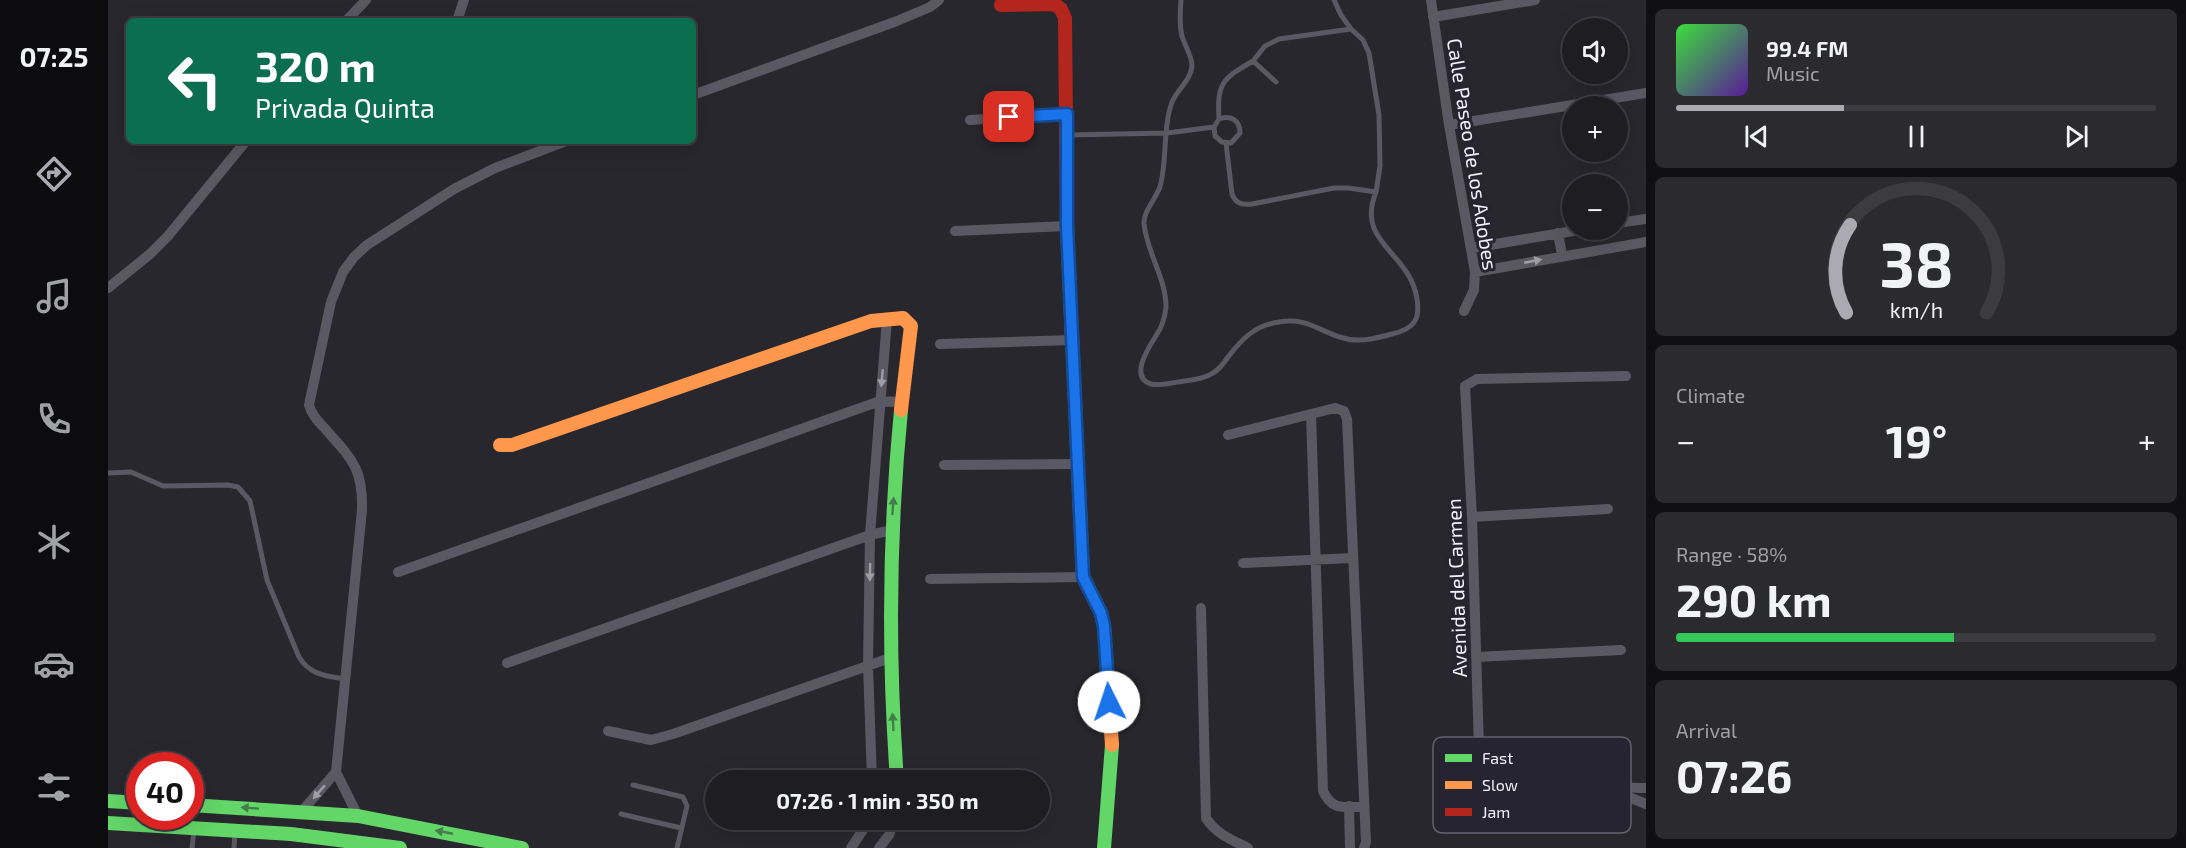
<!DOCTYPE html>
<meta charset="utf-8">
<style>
:root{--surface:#1e1d22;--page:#2b2a2f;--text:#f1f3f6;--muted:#a1a2a5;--line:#3c3b40;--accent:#abaab2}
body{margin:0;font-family:"Exo 2",sans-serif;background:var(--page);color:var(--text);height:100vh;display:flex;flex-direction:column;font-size:22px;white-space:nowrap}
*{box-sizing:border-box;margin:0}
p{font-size:20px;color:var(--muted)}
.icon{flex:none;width:33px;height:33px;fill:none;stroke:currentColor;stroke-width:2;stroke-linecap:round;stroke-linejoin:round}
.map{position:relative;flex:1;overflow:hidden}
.sheet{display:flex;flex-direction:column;gap:9px;padding:9px;background:#101013;width:540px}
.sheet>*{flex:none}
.hud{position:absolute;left:18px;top:18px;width:570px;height:126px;border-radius:9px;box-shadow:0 6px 24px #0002,0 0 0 2px var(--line);background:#0b6e4f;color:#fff;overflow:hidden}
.controls{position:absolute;left:1454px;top:18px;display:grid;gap:12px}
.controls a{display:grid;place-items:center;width:66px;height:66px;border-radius:50%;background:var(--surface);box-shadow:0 6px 24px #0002,0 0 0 2px var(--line);font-size:30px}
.speed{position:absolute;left:18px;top:752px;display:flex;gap:12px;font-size:30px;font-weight:700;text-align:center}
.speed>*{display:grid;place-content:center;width:78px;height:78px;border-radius:50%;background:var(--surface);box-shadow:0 6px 24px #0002,0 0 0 2px var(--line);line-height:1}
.speed .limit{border:9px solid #d22;background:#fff;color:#111}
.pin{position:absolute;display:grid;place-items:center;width:51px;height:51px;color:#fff;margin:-26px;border-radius:12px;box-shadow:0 3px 9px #0006}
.me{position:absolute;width:66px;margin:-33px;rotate:356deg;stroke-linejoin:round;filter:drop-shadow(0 0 4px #0008)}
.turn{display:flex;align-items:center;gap:21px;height:126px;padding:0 30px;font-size:27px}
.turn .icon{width:78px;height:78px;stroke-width:2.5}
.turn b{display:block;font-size:42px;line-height:51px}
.big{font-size:45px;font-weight:700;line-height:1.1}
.sheet .tile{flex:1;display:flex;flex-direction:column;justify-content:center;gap:9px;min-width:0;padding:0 21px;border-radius:9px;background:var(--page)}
.sheet .dial{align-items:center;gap:0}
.dial svg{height:156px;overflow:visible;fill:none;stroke:var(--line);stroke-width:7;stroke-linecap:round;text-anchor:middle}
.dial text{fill:var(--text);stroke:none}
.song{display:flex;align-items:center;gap:18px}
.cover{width:72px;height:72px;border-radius:9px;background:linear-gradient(135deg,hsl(120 70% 55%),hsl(270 70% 35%))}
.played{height:6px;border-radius:3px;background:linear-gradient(90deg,var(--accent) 35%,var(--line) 35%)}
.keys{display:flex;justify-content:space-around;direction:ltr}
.heat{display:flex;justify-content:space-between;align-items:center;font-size:33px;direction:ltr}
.charge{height:9px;border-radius:4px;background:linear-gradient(90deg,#34c759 58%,var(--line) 0)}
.trip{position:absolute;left:597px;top:770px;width:345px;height:60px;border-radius:30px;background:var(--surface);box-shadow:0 6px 24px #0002,0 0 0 2px var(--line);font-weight:700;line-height:60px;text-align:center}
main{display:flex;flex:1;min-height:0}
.tabs{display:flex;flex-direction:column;width:108px;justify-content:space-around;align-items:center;background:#0c0c0e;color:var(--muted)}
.tabs .icon{width:42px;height:42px}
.tabs .selected{color:var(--accent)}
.tabs b{font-size:27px;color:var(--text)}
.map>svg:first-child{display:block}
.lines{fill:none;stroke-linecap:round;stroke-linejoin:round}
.lane{stroke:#5a5862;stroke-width:5}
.street{stroke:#5a5862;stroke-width:10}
.fast{stroke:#63d668;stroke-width:14}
.slow{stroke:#ff974d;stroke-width:14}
.jam{stroke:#b3261e;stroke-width:14}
.oneway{fill:#9e9da6}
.oneway2{fill:#447d4c}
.route-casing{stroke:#114b97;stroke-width:15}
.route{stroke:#1a73e8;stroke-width:10}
.labels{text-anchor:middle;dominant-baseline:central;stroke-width:6;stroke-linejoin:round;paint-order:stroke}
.street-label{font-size:20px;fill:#f2f1fa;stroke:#262430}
.key{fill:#262430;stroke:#63626d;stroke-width:1.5}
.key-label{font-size:16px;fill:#f2f1fa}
</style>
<main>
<nav class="tabs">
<b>07:25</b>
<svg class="icon selected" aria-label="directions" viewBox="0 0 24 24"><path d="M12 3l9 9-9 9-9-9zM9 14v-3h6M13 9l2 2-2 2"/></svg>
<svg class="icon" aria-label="music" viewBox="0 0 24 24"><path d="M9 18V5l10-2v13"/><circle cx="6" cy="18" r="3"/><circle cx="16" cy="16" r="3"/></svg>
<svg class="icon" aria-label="phone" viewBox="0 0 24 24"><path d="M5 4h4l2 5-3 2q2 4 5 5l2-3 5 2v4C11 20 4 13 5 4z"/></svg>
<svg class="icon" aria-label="climate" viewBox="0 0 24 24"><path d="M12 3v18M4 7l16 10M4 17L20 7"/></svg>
<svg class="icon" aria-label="car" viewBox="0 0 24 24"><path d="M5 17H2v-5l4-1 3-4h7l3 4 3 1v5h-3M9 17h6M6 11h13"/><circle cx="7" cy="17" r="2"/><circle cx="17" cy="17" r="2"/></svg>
<svg class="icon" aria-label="filters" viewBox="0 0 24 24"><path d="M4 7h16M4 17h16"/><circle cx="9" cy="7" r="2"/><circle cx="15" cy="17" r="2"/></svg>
</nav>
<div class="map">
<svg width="1538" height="848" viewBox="0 0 1538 848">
<rect width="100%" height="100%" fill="#28272d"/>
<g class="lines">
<!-- lane -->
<path class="lane" d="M1073,0C1072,12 1071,24 1074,36C1077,46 1084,56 1084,66C1083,80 1069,90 1064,102C1055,127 1059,156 1053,183C1051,196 1035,210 1036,224C1039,253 1058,278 1058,307C1057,315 1055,323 1052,329C1046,340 1018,376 1043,384C1051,386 1062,383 1070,382C1081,380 1095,380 1105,373C1112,369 1116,363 1120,357C1134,339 1147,325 1171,322C1199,317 1210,331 1235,338C1251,343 1269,338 1284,334C1293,332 1302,329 1307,321C1311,314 1310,306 1309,299C1302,251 1247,244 1268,192
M1226,0L1233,15L1243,29
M1111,119C1109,83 1114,79 1145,61L1168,82
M961,135L1059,133L1106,127L1111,119C1123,115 1132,120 1132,133L1123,143L1114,142L1107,136L1106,127
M1118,143L1124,194C1128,204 1134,205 1144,204L1226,188H1240L1268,192L1272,166L1271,115L1261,53L1255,40L1243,29L1171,39L1157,46L1145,61
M0,473L23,472L55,486L120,485L130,487L142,501L159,580L191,657C202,675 218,676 237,679
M525,785L575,797L579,806L569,848
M513,814L573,828
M84,848L86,831
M126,848L127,833"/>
<!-- street -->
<path class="street" d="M1323,0L1341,125L1367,272L1366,290L1356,311
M1325,17L1427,0
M238,21L258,0
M349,21L356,0
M585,95L789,21L822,7L831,0
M862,120L959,114
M1341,125L1538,93
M1509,223L1538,219
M847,231L959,226
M1450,233L1454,255
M1364,248L1471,230
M1367,272L1538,242
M0,288L42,254L60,236L138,141
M832,344L964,340
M1203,415L1215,791C1225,812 1236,806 1256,807
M1120,435L1227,408L1236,411L1239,419L1258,842L1256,848
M836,465L969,464
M1364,517L1500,509
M1135,563L1245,558
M290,572L772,401L792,402
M822,579L975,577
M1093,608L1098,818C1108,834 1124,840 1140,848
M1368,657L1513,650
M399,663L762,535L784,530
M500,731L543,740L565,734L782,658
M764,780L760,665L762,535L779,319
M1372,784C1427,789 1483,786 1538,788
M1503,790L1538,804
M1241,806L1242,848
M194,811L228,772
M250,816L228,772L254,510C255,470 245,460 220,432C212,423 204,416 201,405L223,302L235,272L246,257L259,245L346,189L387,168L458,141
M1373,816L1364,517L1357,386L1369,379L1518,376
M743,848L762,819
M771,848L781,835L787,819"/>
<!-- fast -->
<path class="fast" d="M789,780C780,656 781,533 793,410
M0,801L32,803
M82,805L250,816L414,848
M0,823L183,834L292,848
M996,848L1004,745"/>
<!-- slow -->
<path class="slow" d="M959,227L975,577L993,613L996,626L1004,745
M392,445H404L763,321L795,318L803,326L793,410"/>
<!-- jam -->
<path class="jam" d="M893,5L946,4L953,9L957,18L959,227"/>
</g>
<!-- one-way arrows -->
<defs><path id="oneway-solid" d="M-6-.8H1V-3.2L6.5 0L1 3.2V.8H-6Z" transform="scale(1.5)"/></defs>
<g class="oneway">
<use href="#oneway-solid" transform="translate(1425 261) rotate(-11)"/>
<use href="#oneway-solid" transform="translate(774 378) rotate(95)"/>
<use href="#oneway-solid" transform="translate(762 572) rotate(91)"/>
<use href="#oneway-solid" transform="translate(211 792) rotate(131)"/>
</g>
<g class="oneway2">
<use href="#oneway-solid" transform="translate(785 506) rotate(-86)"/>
<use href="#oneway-solid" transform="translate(785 722) rotate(-93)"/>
<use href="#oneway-solid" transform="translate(142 808) rotate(-176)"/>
<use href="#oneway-solid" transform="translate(336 832) rotate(-169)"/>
</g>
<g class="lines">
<defs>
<path id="route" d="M901,117L959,114V226L975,577L993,613L996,626L1001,702"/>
</defs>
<!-- route casing -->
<use href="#route" class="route-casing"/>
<!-- route -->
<use href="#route" class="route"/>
</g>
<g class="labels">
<!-- street labels -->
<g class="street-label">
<text transform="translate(1365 154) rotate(81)">Calle Paseo de los Adobes</text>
<text transform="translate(1348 588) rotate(-92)">Avenida del Carmen</text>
</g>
</g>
<!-- legend -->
<rect x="1325" y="737" width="198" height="96" rx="9" class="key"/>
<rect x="1337" y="754" width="27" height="8" fill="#63d668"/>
<rect x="1337" y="781" width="27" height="8" fill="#ff974d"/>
<rect x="1337" y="808" width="27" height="8" fill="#b3261e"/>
<g class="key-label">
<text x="1374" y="764">Fast</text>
<text x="1374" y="791">Slow</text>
<text x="1374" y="818">Jam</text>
</g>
</svg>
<div class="controls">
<a><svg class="icon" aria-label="sound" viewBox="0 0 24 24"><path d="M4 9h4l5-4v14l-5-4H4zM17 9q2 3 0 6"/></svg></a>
<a>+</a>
<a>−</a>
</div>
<div class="speed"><div class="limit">40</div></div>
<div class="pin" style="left:901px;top:117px;background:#d93025"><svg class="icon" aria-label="arrive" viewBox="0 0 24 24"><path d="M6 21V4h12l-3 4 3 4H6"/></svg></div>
<svg class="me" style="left:1001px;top:702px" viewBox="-20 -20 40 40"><circle r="19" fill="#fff"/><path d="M0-13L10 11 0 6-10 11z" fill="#1a73e8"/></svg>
<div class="trip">07:26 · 1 min · 350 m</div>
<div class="hud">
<div class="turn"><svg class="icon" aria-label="left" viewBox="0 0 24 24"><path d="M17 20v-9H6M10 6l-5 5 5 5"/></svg><div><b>320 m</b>Privada Quinta</div></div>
</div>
</div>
<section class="sheet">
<div class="tile">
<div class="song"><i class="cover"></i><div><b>99.4 FM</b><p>Music</p></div></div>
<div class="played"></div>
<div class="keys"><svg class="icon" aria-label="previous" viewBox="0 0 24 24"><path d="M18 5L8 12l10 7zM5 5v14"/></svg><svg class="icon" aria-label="pause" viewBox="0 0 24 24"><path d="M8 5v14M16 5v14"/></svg><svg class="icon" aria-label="next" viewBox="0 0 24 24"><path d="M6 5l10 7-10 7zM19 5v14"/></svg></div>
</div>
<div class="tile dial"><svg viewBox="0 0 100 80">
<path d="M14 69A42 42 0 1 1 86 69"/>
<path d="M14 69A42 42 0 0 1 16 24" stroke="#abaab2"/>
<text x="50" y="56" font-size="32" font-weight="700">38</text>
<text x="50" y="72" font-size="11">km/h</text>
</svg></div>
<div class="tile"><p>Climate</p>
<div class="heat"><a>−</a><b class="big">19°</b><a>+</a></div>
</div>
<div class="tile"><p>Range · 58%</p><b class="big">290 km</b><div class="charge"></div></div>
<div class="tile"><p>Arrival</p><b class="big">07:26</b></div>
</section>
</main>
